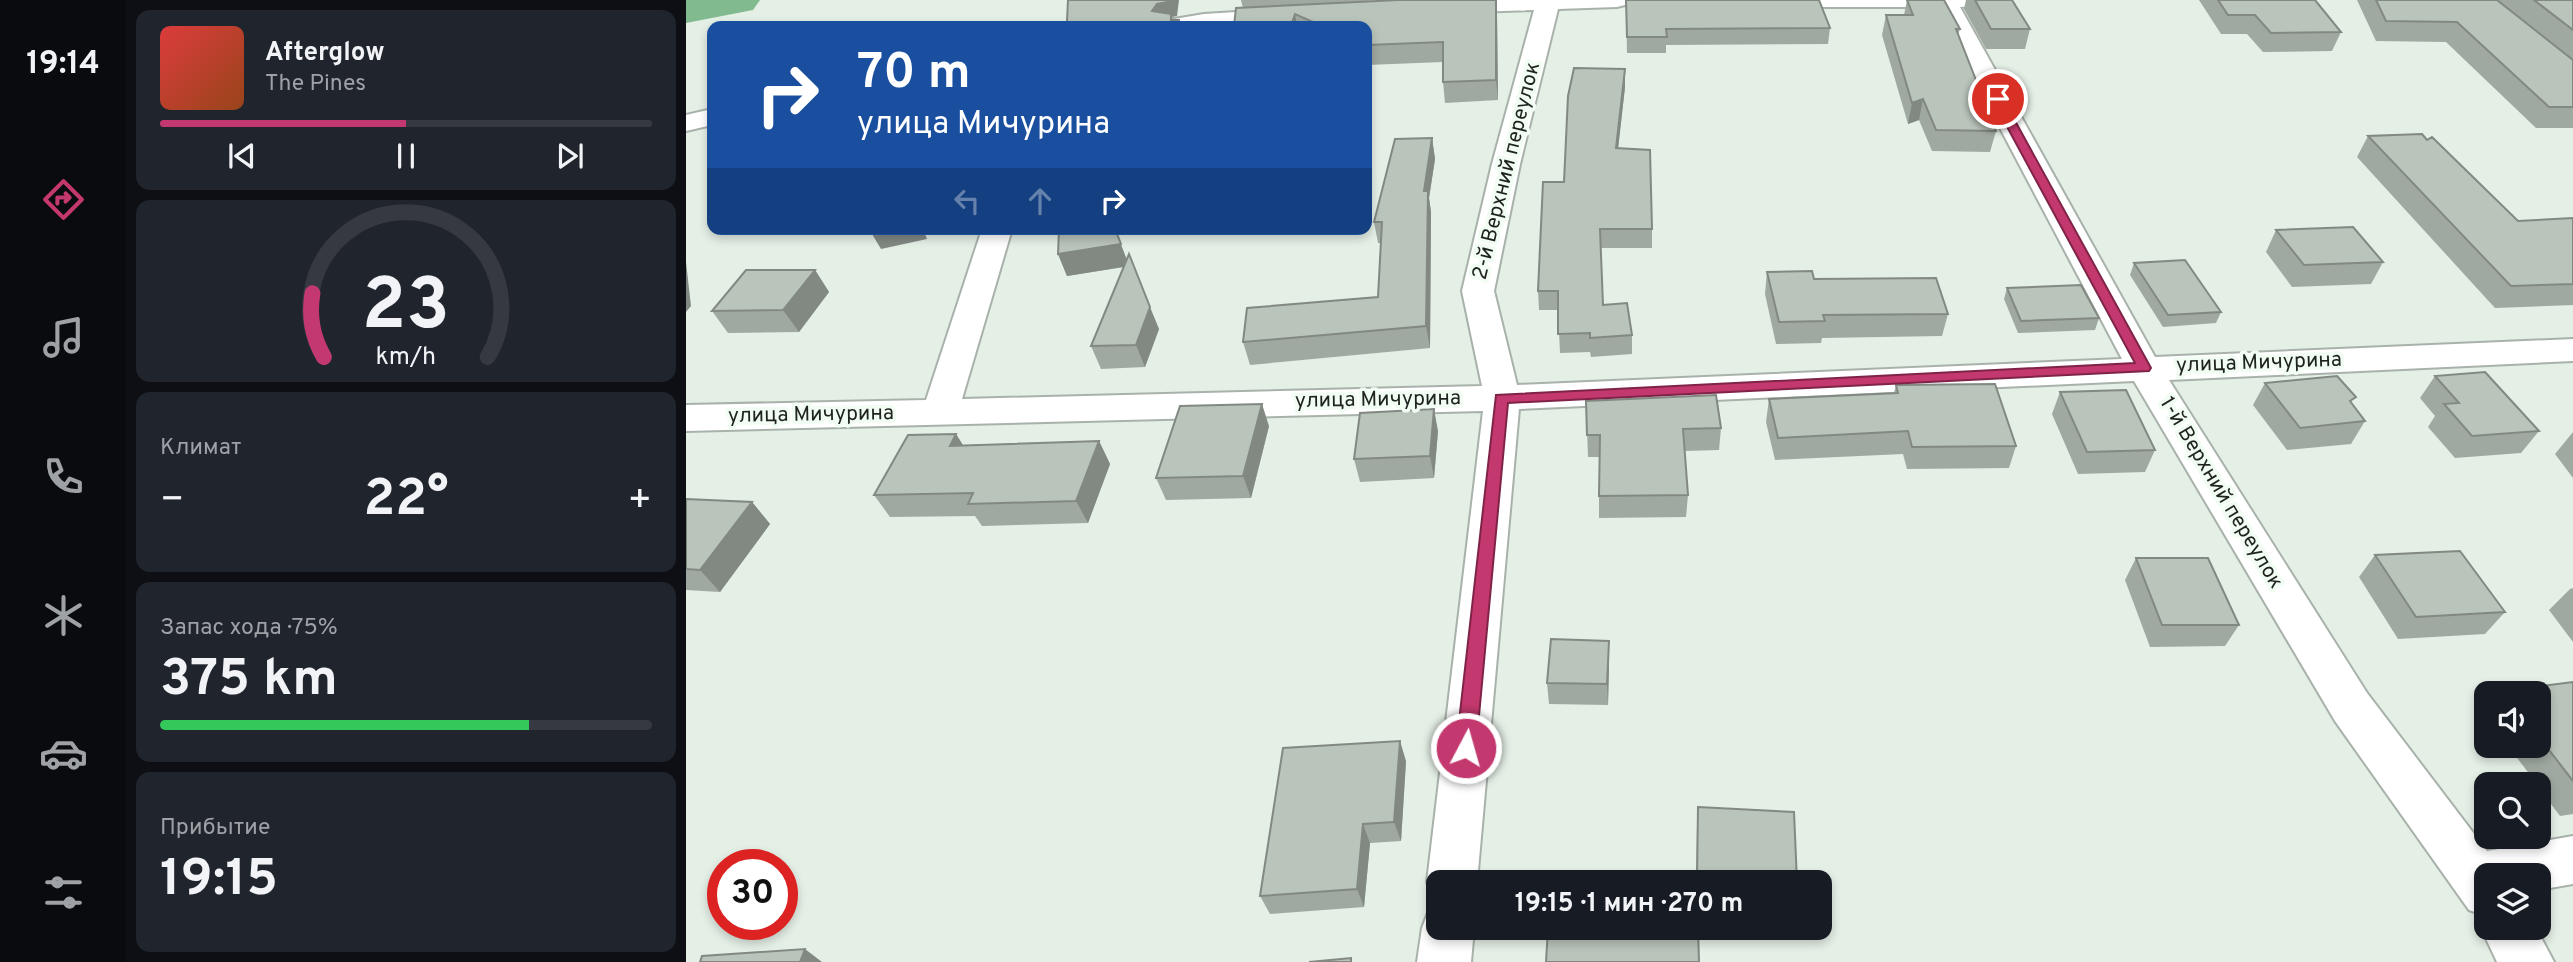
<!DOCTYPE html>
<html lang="ru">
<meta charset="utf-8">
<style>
:root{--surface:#171b24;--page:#20242c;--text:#f1f3f6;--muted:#9ea1a6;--line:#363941;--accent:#c3386e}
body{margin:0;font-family:Overpass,sans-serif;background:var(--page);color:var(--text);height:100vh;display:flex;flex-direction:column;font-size:26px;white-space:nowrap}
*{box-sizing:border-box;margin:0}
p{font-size:23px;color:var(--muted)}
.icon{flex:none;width:38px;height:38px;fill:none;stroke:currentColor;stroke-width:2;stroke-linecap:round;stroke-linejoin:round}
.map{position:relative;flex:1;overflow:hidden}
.side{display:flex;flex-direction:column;gap:10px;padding:10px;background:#0d0f14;width:560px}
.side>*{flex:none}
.hud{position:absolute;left:21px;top:21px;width:665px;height:214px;border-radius:14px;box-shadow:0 4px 10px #0003;background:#1a4fa0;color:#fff;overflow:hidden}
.controls{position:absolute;left:1788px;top:681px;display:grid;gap:14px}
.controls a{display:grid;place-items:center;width:77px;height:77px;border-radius:14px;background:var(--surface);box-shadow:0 4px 10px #0003;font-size:35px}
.speed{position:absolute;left:21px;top:849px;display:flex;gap:14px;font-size:35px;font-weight:700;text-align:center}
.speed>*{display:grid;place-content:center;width:91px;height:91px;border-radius:50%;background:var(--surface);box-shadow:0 4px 10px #0003;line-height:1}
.speed .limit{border:10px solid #d22;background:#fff;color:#111}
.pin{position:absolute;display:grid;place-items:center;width:60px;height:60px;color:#fff;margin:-30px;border:4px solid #fff;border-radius:50%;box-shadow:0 2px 7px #0007}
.me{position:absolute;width:77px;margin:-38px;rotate:6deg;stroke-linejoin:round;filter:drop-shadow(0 0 5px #0008)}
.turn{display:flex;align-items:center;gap:24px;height:147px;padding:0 35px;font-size:32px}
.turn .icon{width:91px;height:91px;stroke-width:2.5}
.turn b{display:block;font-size:49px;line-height:60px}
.lanes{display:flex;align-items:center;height:66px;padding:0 35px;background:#0003;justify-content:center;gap:35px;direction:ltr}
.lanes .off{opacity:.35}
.big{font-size:52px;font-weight:700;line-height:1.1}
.side .tile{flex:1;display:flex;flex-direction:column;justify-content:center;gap:10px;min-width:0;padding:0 24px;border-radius:14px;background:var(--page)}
.side .dial{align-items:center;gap:0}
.dial svg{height:182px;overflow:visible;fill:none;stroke:var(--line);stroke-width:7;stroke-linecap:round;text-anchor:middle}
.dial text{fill:var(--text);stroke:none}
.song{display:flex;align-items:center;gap:21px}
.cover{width:84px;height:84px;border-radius:10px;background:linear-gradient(135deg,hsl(0 70% 55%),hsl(20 70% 35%))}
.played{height:7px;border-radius:4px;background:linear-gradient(90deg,var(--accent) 50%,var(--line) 50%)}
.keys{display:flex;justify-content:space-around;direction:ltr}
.heat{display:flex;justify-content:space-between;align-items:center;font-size:38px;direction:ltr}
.charge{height:10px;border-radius:5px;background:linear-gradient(90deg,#34c759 75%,var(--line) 0)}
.trip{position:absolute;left:740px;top:870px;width:406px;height:70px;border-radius:14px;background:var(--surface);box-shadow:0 4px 10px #0003;font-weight:700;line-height:70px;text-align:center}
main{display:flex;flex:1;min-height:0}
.tabs{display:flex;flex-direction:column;width:126px;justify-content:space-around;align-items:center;background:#090b0e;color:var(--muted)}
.tabs .icon{width:49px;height:49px}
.tabs .current{color:var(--accent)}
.tabs b{font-size:32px;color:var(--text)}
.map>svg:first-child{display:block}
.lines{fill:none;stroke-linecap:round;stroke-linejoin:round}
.river{fill:#82ba8f;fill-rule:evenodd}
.minor-casing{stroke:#a8b2aa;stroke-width:4}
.minor{fill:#fff;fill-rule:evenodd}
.wall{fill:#9fa9a1}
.shaded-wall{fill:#828983}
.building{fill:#b9c4bb;stroke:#828983;stroke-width:2}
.route{fill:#c3386e;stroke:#7f2448;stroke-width:2}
.labels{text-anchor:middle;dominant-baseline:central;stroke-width:7;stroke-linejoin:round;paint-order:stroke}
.street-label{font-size:21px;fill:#1f231f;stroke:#f1fcf3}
</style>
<main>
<nav class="tabs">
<b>19:14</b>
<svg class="icon current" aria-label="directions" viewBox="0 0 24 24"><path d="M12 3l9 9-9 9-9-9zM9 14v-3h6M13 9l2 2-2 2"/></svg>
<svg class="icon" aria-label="music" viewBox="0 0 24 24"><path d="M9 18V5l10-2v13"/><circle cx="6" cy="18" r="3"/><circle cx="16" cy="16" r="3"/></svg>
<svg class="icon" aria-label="phone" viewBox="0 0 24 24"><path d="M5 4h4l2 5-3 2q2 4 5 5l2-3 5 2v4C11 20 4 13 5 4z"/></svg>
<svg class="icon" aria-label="climate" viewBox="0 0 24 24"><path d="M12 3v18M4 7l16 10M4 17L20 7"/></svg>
<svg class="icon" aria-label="car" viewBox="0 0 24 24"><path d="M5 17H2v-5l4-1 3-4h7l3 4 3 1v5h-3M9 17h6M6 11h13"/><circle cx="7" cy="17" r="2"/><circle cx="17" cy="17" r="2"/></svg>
<svg class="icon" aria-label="filters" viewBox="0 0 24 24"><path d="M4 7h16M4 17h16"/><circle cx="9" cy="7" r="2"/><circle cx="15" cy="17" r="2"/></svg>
</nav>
<section class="side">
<div class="tile">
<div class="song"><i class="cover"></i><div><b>Afterglow</b><p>The Pines</p></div></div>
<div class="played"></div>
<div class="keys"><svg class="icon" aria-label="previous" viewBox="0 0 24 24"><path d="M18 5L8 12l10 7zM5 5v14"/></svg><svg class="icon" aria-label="pause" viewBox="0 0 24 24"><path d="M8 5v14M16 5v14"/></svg><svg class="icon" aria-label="next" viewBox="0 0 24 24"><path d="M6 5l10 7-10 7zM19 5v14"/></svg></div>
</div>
<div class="tile dial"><svg viewBox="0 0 100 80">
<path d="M14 69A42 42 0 1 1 86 69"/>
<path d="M14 69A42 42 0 0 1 9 41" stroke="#c3386e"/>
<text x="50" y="56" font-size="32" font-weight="700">23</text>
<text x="50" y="72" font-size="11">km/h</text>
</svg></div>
<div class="tile"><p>Климат</p>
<div class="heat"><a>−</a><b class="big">22°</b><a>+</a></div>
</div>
<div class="tile"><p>Запас хода · 75%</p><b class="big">375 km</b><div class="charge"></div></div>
<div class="tile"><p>Прибытие</p><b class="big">19:15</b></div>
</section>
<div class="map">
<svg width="1887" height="962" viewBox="0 0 1887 962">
<rect width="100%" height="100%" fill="#e4efe6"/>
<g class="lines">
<!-- river -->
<path class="river" d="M0,0H74L67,10L0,23Z"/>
<defs>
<path id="minor" d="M754,0H943L939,5L931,7L872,9L834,164L808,291L831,385L1436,359L1250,7H984L976,5L972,0H1309L1305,5L1274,7L1469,357L1887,339V361L1483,380L1681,693L1801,851L1887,836V884L1853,890V875H1801V928H1850L1868,962H1811L1795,928L1800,916L1783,910L1649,721L1448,381L833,409L791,882H752V901L748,899L741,882L797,411L0,431V405L240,400L296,229H326L276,399L796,386L776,291L806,164L848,10L758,13L750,11L746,6Z
M600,9L608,11L612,16L608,21L551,26H473L476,21L518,14Z
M26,109V125L0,131V115Z
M752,906V928H788L785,962H731L736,928L743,910Z"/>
</defs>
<!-- minor casing -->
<use href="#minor" class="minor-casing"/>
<!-- minor -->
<use href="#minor" class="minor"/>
</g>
<!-- wall -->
<path class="wall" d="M555,0H695L622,5L810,0L811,15L812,100L759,103L757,82V62L681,65V26H548L557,8Z
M940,0L1144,28L1142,44L980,45V53H941Z
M1221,0L1274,29L1272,35L1310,131L1304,152L1246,151L1233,120L1222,124L1196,35L1200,15H1218Z
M1280,0H1326L1344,29L1339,49H1300L1278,9Z
M1513,0H1629L1655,32L1646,51L1577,52L1561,34H1535Z
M1671,0H1887V128H1850L1760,42L1690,41Z
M939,87L932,148L966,229V248H915L917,305L946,335V354L905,357L904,352L874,353L872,310H853L852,291L878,182Z
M1682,136L1741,140L1832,221L1887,218V305L1809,308L1671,157Z
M746,138L749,159L743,198L745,212L744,348L564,365L557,342L692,297L695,243H692L688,222Z
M429,229L441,260L473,329L459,367L415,369L405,346L438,267L381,276L372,254Z
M1590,230L1697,262L1685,284L1606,287L1580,252Z
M1448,263L1535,312L1530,323L1477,327L1444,275Z
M129,270L143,292L113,332L42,333L26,311Z
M1081,272L1128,279L1262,314L1256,336L1136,338L1135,343L1090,344L1079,294Z
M1321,288L1413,318L1409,330L1332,333L1318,299Z
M1749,376L1853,431L1835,453L1769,458L1742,427L1749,416L1734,398Z
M1579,383L1666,403L1679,421L1665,444L1601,450L1567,405Z
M1210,385L1330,446L1323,468L1221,469L1217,454L1089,460L1080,422L1083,399L1208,393Z
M1374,392L1469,450L1459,472L1392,474L1366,414Z
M900,401L1035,428L1033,450L999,451L1002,495L1000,517L913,518V457H902Z
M583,426L565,498L480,500L470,478Z
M752,431L748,478L674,482L668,459Z
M1887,432V478L1869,454Z
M270,434L277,445L413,441L424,464L402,523L296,526L289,516L204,517L188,495Z
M0,499L66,502L84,524L34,592L0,590Z
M1689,555L1819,612L1799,634L1712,639L1673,577Z
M1450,558L1553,625L1539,646L1464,647L1439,580Z
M1887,588V642L1863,610L1884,589Z
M923,662L922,705L863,704L861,683Z
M1887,682V814L1874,816L1853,788V784H1851L1822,746H1853V693H1816L1818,691Z
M1801,708V718L1797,712Z
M720,761L715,841L684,843L678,907L584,914L574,896Z
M1012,807L1111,882H1010L1011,827Z"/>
<!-- shaded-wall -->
<path class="shaded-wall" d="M487,0H493L491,16L486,17L489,26L466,11L471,4Z
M810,0L811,15L812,100L810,80Z
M609,14L611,26H605Z
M939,69V87L930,167V148Z
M1237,99L1233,120L1222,124L1226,103Z
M746,138L749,159L743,198L745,212L744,348L740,326L738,191Z
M183,229H237L241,239L195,249Z
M429,229L443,266L381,276L372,254Z
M0,262L5,306L0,312Z
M129,270L143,292L113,332L97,310Z
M464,307L473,329L459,367L450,345Z
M576,404L583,426L565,498L557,476Z
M748,409L752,431L748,478L744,456Z
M270,434L284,457L264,446Z
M413,441L424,464L402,523L390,501Z
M66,502L84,524L34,592L14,570Z
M923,641V662L922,705L921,684Z
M714,741L720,761L715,841L708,822Z
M677,824L684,843L678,907L671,889Z
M119,949L136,962H114Z"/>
<!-- building -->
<path class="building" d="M382,0H487V1L471,4L466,11L485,14V20H493V26H382L381,21Z
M712,0H810V80L757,82V42L681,45V26H636L609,14L605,26H548L550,8Z
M940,0H1133L1144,28L980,29L981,37H941Z
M1221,0H1258L1274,29H1270L1310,131L1250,130L1237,99L1226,103L1200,15H1227Z
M1289,0H1326L1344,29H1305Z
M1532,0H1629L1655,32L1585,33L1569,15H1542Z
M1690,0H1811L1887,60V107H1863L1771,22L1700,21Z
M1848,0H1887V30Z
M124,23V26H108Z
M888,68L939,69L930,148L964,150L966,229H914L917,305L941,303L946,335L904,338V333L872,334V291H852L857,182H878L882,96Z
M1736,134L1741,140L1746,137L1832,221L1887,218V284L1825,286L1682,136Z
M746,138L738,191H742L740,326L557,342L561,308L692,297L696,222H688L709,139Z
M1667,227L1697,262L1618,265L1590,230Z
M373,229H429L435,244L372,254Z
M443,254L464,307L450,345L405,346Z
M1499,260L1535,312L1482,315L1448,263Z
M60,270H129L97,310L26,311Z
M1126,271L1128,279L1250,278L1262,314L1137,315L1139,321L1093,322L1081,272Z
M1395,285L1413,318L1335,321L1321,288Z
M1799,372L1853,431L1786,436L1758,404L1773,403L1749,376Z
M1651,376L1670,397L1664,401L1679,421L1614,428L1579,383Z
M1309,384L1330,446L1226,447L1222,431L1092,438L1083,399L1212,393L1210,385Z
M1440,390L1469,450L1401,452L1374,392Z
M1030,395L1035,428L997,429L1002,495L913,496L914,435H901L900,401Z
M576,404L557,476L470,478L494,406Z
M748,409L744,456L668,459L674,413Z
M270,434L264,446L413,441L390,501L282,504L287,493L188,495L222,435Z
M0,499L66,502L14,570L0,569Z
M1774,551L1819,612L1730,617L1689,555Z
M1450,558H1522L1553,625H1476Z
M865,639L923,641L921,684L861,683Z
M1887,682V781L1853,737V693H1819L1818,691Z
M714,741L708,822L677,824L671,889L574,896L597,748Z
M1012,807L1108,812L1111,882H1050L1011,880Z
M862,928H1012L1013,962H860Z
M119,949L114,962H14L16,956Z
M665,958V962H623Z"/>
<!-- route -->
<path class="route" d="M1308,97L1317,99L1465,368L1463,371L822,403L790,748L787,754L780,756L773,754L770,748L810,395L1449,363L1306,99Z"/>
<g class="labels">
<!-- street labels -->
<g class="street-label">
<text transform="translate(821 171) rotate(-76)">2-й Верхний переулок</text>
<text transform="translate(1573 363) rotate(-2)">улица Мичурина</text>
<text transform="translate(692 400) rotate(-1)">улица Мичурина</text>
<text transform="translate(125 415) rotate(-1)">улица Мичурина</text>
<text transform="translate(1535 493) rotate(59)">1-й Верхний переулок</text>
</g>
</g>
</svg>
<div class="controls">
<a><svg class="icon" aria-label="sound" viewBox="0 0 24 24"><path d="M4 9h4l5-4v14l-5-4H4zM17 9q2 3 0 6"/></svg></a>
<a><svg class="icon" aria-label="search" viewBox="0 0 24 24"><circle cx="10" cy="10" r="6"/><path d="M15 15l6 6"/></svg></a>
<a><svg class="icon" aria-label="layers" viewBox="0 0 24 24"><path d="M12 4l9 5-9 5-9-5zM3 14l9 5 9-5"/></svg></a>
</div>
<div class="speed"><div class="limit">30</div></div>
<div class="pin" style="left:1312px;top:99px;background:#d93025"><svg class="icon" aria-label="arrive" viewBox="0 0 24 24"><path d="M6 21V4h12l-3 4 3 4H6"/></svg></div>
<svg class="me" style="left:780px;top:748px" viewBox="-20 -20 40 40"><circle r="17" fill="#c3386e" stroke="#fff" stroke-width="3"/><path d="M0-11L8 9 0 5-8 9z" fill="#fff"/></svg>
<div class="trip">19:15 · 1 мин · 270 m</div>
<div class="hud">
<div class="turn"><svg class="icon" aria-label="right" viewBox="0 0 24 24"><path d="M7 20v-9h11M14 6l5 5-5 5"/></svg><div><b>70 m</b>улица Мичурина</div></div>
<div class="lanes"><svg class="icon off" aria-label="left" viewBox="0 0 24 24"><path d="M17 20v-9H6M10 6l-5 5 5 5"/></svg><svg class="icon off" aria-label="ahead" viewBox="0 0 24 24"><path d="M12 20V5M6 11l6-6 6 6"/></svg><svg class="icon" aria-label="right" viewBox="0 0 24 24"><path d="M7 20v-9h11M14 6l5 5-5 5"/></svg></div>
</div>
</div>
</main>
